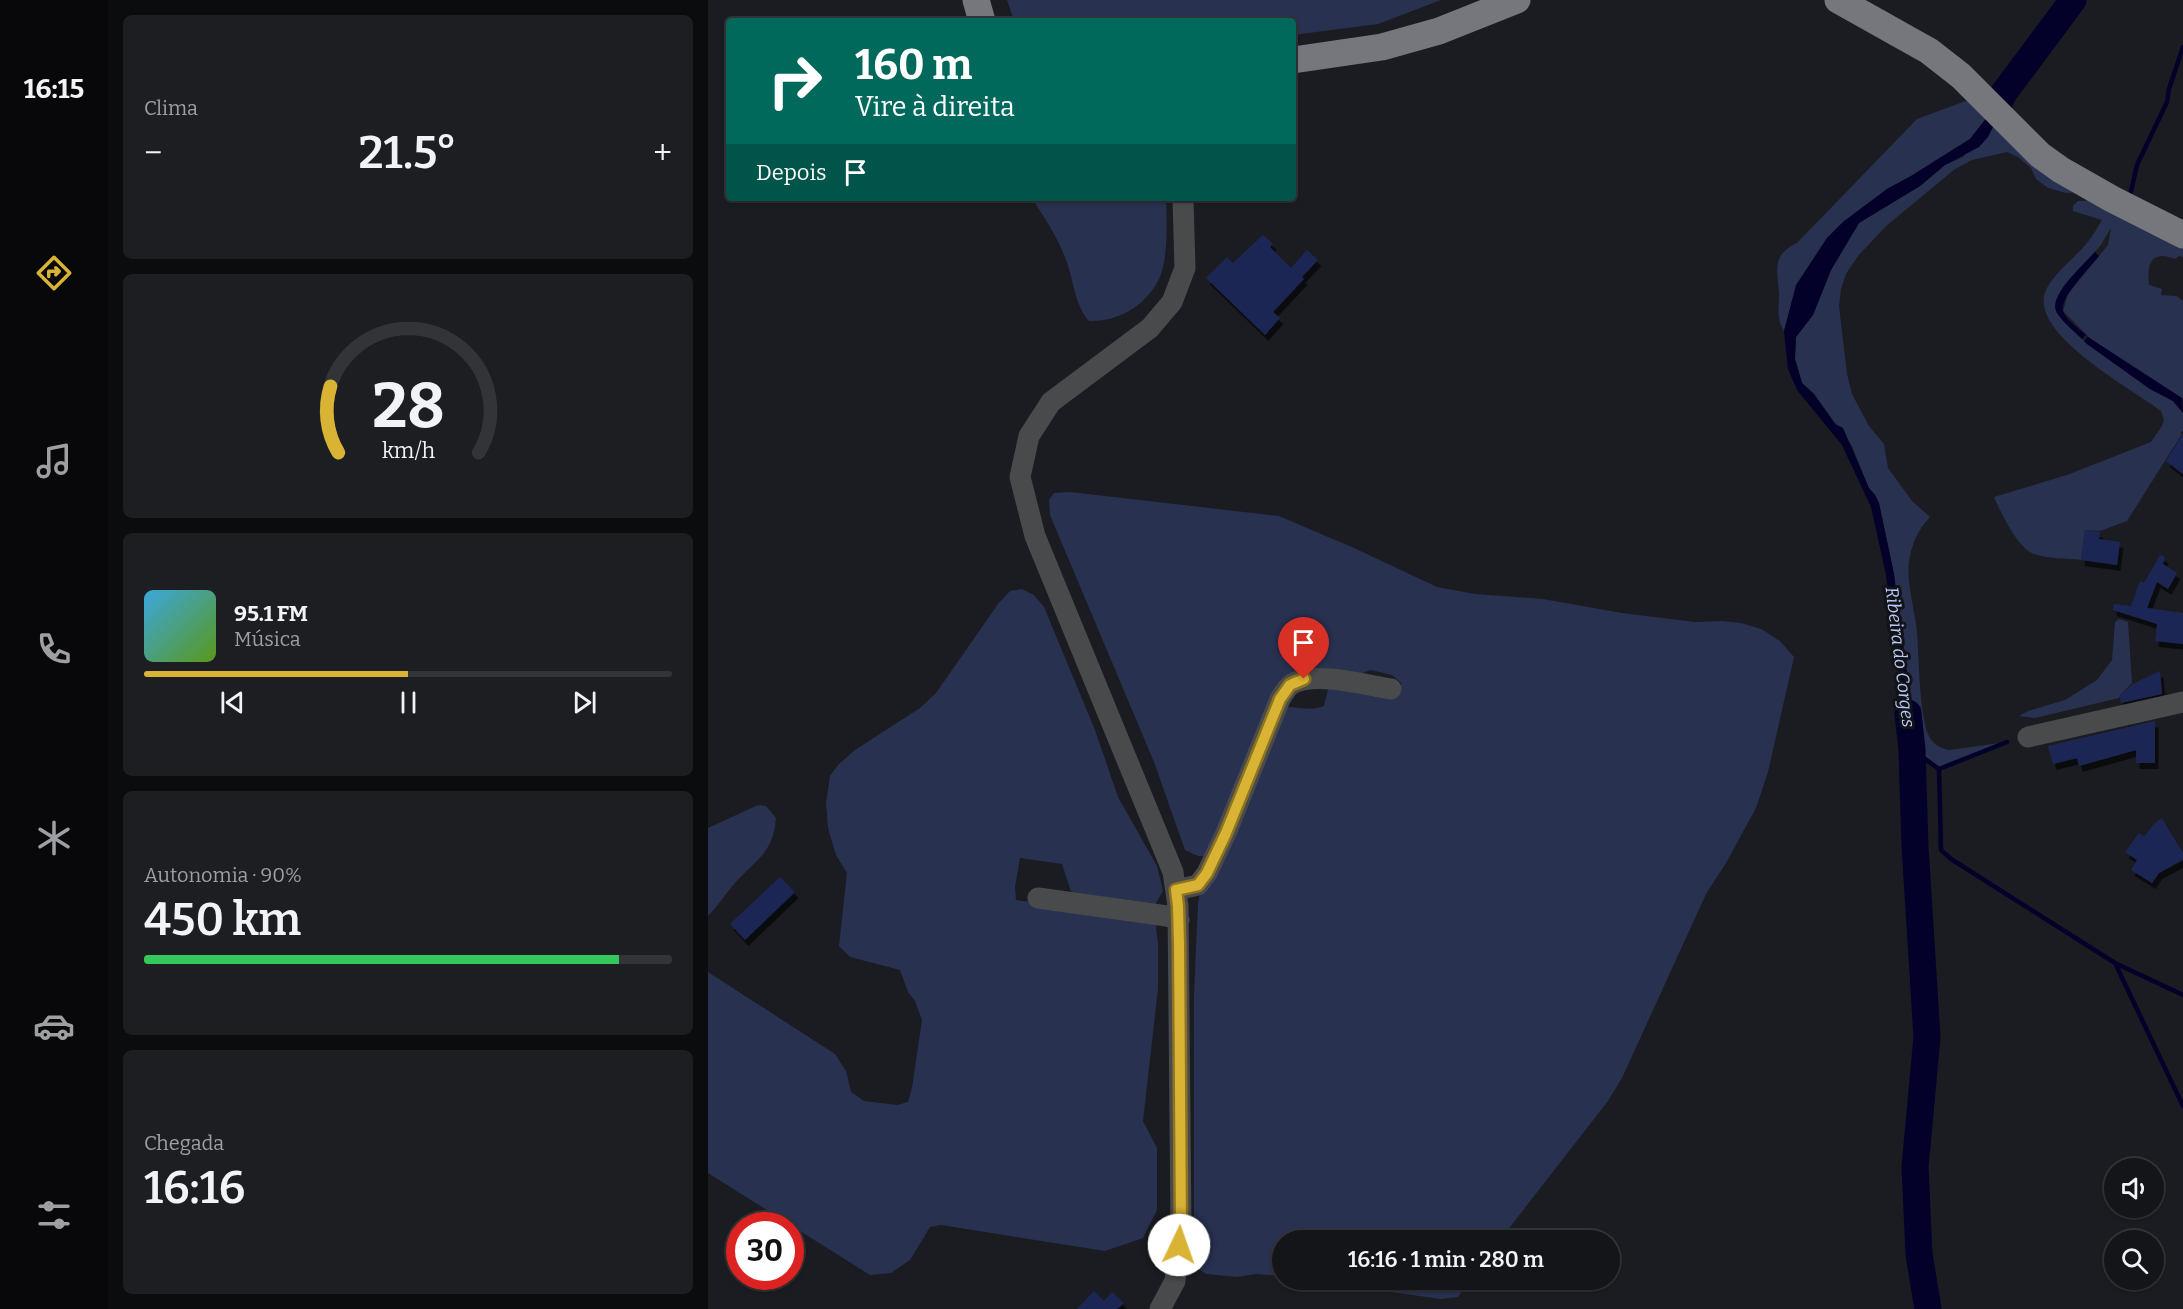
<!DOCTYPE html>
<html lang="pt">
<meta charset="utf-8">
<style>
:root{--surface:#141519;--page:#1d1e22;--text:#f1f3f6;--muted:#9d9fa2;--line:#333438;--accent:#d9b334}
body{margin:0;font-family:Bitter,serif;background:var(--page);color:var(--text);height:100vh;display:flex;flex-direction:column;font-size:22px;white-space:nowrap}
*{box-sizing:border-box;margin:0}
p{font-size:20px;color:var(--muted)}
.icon{flex:none;width:33px;height:33px;fill:none;stroke:currentColor;stroke-width:2;stroke-linecap:round;stroke-linejoin:round}
.map{position:relative;flex:1;overflow:hidden}
.side{display:flex;flex-direction:column;gap:15px;padding:15px;background:#0b0c0e;width:600px}
.side>*{flex:none}
.top-card{position:absolute;left:18px;top:18px;width:570px;height:183px;border-radius:6px;box-shadow:0 2px 4px #0004,0 0 0 2px var(--line);background:#00695c;color:#fff;overflow:hidden}
.fabs{position:absolute;left:1396px;top:1158px;display:grid;gap:12px}
.fabs a{display:grid;place-items:center;width:60px;height:60px;border-radius:50%;background:var(--surface);box-shadow:0 2px 4px #0004,0 0 0 2px var(--line);font-size:30px}
.speed{position:absolute;left:18px;top:1212px;display:flex;gap:12px;font-size:30px;font-weight:700;text-align:center}
.speed>*{display:grid;place-content:center;width:78px;height:78px;border-radius:50%;background:var(--surface);box-shadow:0 2px 4px #0004,0 0 0 2px var(--line);line-height:1}
.speed .limit{border:9px solid #d22;background:#fff;color:#111}
.pin{position:absolute;display:grid;place-items:center;width:51px;height:51px;color:#fff;margin:-62px -26px;border-radius:50% 50% 50% 0;rotate:-45deg;box-shadow:0 0 6px #0007}
.pin .icon{rotate:45deg}
.me{position:absolute;width:66px;margin:-33px;rotate:3deg;stroke-linejoin:round;filter:drop-shadow(0 0 4px #0008)}
.turn{display:flex;align-items:center;gap:21px;height:126px;padding:0 30px;font-size:27px}
.turn .icon{width:78px;height:78px;stroke-width:2.5}
.turn b{display:block;font-size:42px;line-height:51px}
.then{display:flex;align-items:center;height:57px;padding:0 30px;background:#0003;gap:12px;font-size:22px}
.big{font-size:45px;font-weight:600;line-height:1.1}
.side .tile{flex:1;display:flex;flex-direction:column;justify-content:center;gap:9px;min-width:0;padding:0 21px;border-radius:9px;background:var(--page)}
.side .dial{align-items:center;gap:0}
.dial svg{height:156px;overflow:visible;fill:none;stroke:var(--line);stroke-width:7;stroke-linecap:round;text-anchor:middle}
.dial text{fill:var(--text);stroke:none}
.song{display:flex;align-items:center;gap:18px}
.cover{width:72px;height:72px;border-radius:9px;background:linear-gradient(135deg,hsl(200 70% 55%),hsl(90 70% 35%))}
.played{height:6px;border-radius:3px;background:linear-gradient(90deg,var(--accent) 50%,var(--line) 50%)}
.keys{display:flex;justify-content:space-around;direction:ltr}
.heat{display:flex;justify-content:space-between;align-items:center;font-size:33px;direction:ltr}
.charge{height:9px;border-radius:4px;background:linear-gradient(90deg,#34c759 90%,var(--line) 0)}
.trip{position:absolute;left:564px;top:1230px;width:348px;height:60px;border-radius:30px;background:var(--surface);box-shadow:0 2px 4px #0004,0 0 0 2px var(--line);font-weight:600;line-height:60px;text-align:center}
main{display:flex;flex:1;min-height:0}
.menu{display:flex;flex-direction:column;width:108px;justify-content:space-around;align-items:center;background:#08080a;color:var(--muted)}
.menu .icon{width:42px;height:42px}
.menu .current{color:var(--accent)}
.menu b{font-size:27px;color:var(--text)}
.map>svg:first-child{display:block}
.green{fill:#293151}
.water{fill:#030029}
.lines{fill:none;stroke-linecap:round;stroke-linejoin:round}
.stream{stroke:#030029;stroke-width:4.5}
.river{stroke:#030029;stroke-width:27}
.building{fill:#1e2755;filter:url(#shadow)}
.minor{stroke:#494a4c;stroke-width:21}
.major{stroke:#75777c;stroke-width:27}
.route-casing{stroke:#8d7422;stroke-width:15}
.route{stroke:#d9b334;stroke-width:10}
.labels{text-anchor:middle;dominant-baseline:central;stroke-width:6;stroke-linejoin:round;paint-order:stroke}
.water-label{font-size:18px;font-style:italic;fill:#bac8f8;stroke:#111317}
</style>
<main>
<nav class="menu">
<b>16:15</b>
<svg class="icon current" aria-label="directions" viewBox="0 0 24 24"><path d="M12 3l9 9-9 9-9-9zM9 14v-3h6M13 9l2 2-2 2"/></svg>
<svg class="icon" aria-label="music" viewBox="0 0 24 24"><path d="M9 18V5l10-2v13"/><circle cx="6" cy="18" r="3"/><circle cx="16" cy="16" r="3"/></svg>
<svg class="icon" aria-label="phone" viewBox="0 0 24 24"><path d="M5 4h4l2 5-3 2q2 4 5 5l2-3 5 2v4C11 20 4 13 5 4z"/></svg>
<svg class="icon" aria-label="climate" viewBox="0 0 24 24"><path d="M12 3v18M4 7l16 10M4 17L20 7"/></svg>
<svg class="icon" aria-label="car" viewBox="0 0 24 24"><path d="M5 17H2v-5l4-1 3-4h7l3 4 3 1v5h-3M9 17h6M6 11h13"/><circle cx="7" cy="17" r="2"/><circle cx="17" cy="17" r="2"/></svg>
<svg class="icon" aria-label="filters" viewBox="0 0 24 24"><path d="M4 7h16M4 17h16"/><circle cx="9" cy="7" r="2"/><circle cx="15" cy="17" r="2"/></svg>
</nav>
<section class="side">
<div class="tile"><p>Clima</p>
<div class="heat"><a>−</a><b class="big">21.5°</b><a>+</a></div>
</div>
<div class="tile dial"><svg viewBox="0 0 100 80">
<path d="M14 69A42 42 0 1 1 86 69"/>
<path d="M14 69A42 42 0 0 1 10 35" stroke="#d9b334"/>
<text x="50" y="56" font-size="32" font-weight="700">28</text>
<text x="50" y="72" font-size="11">km/h</text>
</svg></div>
<div class="tile">
<div class="song"><i class="cover"></i><div><b>95.1 FM</b><p>Música</p></div></div>
<div class="played"></div>
<div class="keys"><svg class="icon" aria-label="previous" viewBox="0 0 24 24"><path d="M18 5L8 12l10 7zM5 5v14"/></svg><svg class="icon" aria-label="pause" viewBox="0 0 24 24"><path d="M8 5v14M16 5v14"/></svg><svg class="icon" aria-label="next" viewBox="0 0 24 24"><path d="M6 5l10 7-10 7zM19 5v14"/></svg></div>
</div>
<div class="tile"><p>Autonomia · 90%</p><b class="big">450 km</b><div class="charge"></div></div>
<div class="tile"><p>Chegada</p><b class="big">16:16</b></div>
</section>
<div class="map">
<svg width="1475" height="1309" viewBox="0 0 1475 1309">
<defs>
<filter id="shadow"><feDropShadow dx="3.5" dy="6" stdDeviation="0" flood-color="#0009"/></filter>
</defs>
<rect width="100%" height="100%" fill="#1a1c21"/>
<!-- green -->
<path class="green" d="M299,0H733L670,24L585,35V21H306Z
M1263,99L1280,116L1262,139L1203,176L1179,189L1135,222L1119,238L1089,285L1076,331C1068,317 1071,311 1071,295C1070,271 1062,256 1089,243L1209,119Z
M1287,123L1372,192L1358,193L1340,188L1328,179L1323,168L1310,157L1299,152L1264,160L1247,169L1177,227L1150,256L1138,274L1133,289L1131,306L1139,374L1144,394L1161,426L1176,444L1180,468L1204,501L1222,517C1209,531 1204,543 1201,562C1198,580 1207,612 1209,632C1211,656 1211,719 1222,738C1227,745 1232,748 1241,750L1299,742L1231,767L1212,752L1201,690L1186,574L1171,503L1167,495L1161,489L1144,446L1106,394L1094,383L1087,359L1088,337L1105,315L1123,270L1151,223L1212,186L1237,165L1255,157Z
M324,198H458C459,219 460,258 452,277C439,305 411,322 381,321C366,304 366,280 358,260C350,237 336,218 324,198Z
M1390,200L1475,243V257L1471,256L1467,259C1442,249 1439,265 1441,285L1454,289L1453,295L1469,296L1475,301V400L1387,343L1355,311L1360,294L1400,245L1403,228L1393,245L1355,287L1348,312L1379,344L1442,389L1465,401L1475,413V431L1472,433L1474,434L1419,521L1392,531L1377,530L1373,560C1358,558 1340,559 1326,554C1310,549 1292,511 1286,497L1359,475L1443,442L1454,426L1456,420L1453,411C1425,389 1315,331 1339,288C1349,270 1367,258 1379,243C1385,236 1389,228 1394,220L1365,211V206L1370,201Z
M362,492L571,516L646,548L729,587L767,594L835,599L914,613L987,622L1014,621L1033,623L1053,629L1072,641L1086,657L1060,772L1048,808L1018,863L998,894L914,1078L900,1101L792,1240H574V1276L548,1274L529,1277L498,1274L486,1266V995L490,903L493,890L575,707C590,706 603,712 616,706L621,685L692,692L693,683L684,675L663,670L648,675L576,677L497,856H490L477,850L446,762L342,515L341,500L346,493Z
M314,589L326,595L336,607L387,730L410,797L449,866L455,891L445,908L374,899L363,891L354,864L312,858L307,887L308,900L450,919L448,928L450,944V989L435,1121L449,1148V1210L435,1238L397,1251L233,1225L222,1227L202,1260L183,1273L162,1275L0,1173V972L127,1054L138,1071L143,1092L156,1101L189,1105L200,1102L204,1088L214,1020L207,1001L200,992L192,970L142,957L131,946L139,873L128,855L120,828L118,803L122,776L130,765L147,750L212,708L228,693L290,604L302,591Z
M1411,619L1420,622L1424,683L1411,696V698L1327,718L1311,716L1320,711L1357,700L1389,680L1404,660L1407,622Z
M50,805L58,806L68,818C66,852 48,860 27,883C18,893 10,906 0,916V828Z
M600,1280H762L750,1297L732,1299Z"/>
<!-- water -->
<path class="water" d="M1280,116L1287,123L1280,137L1271,147L1237,165L1212,186L1151,223L1123,270L1105,315L1088,337L1087,359L1094,383L1106,394L1127,424L1135,428L1161,488L1167,495L1171,503L1186,574L1201,690L1212,752L1200,747L1178,575L1163,507L1134,445L1089,390L1080,369L1076,331L1088,285L1119,238L1135,222L1179,189L1203,176L1262,139Z
M1387,252L1391,256C1383,266 1351,298 1355,311C1358,320 1371,329 1378,335L1374,339C1366,331 1353,321 1348,311C1341,295 1377,263 1387,252Z
M1380,337L1474,398L1475,413L1465,401L1442,389L1379,344L1376,341Z"/>
<g class="lines">
<!-- stream -->
<path class="stream" d="M1422,196L1429,165L1459,102L1461,89L1475,47
M1204,750L1231,769
M1231,769L1233,850L1243,859L1407,963L1475,995
M1231,769L1299,742
M1407,963L1475,1106"/>
<!-- river -->
<path class="river" d="M1290,105L1295,94L1365,0
M1200,713L1204,750L1207,847L1219,1037L1207,1167L1211,1254L1220,1309"/>
</g>
<!-- building -->
<path class="building" d="M555,235L565,244L562,247L583,268L599,250L610,260L594,277L596,279L565,312L572,318L557,335L498,278L519,257L525,263Z
M1475,434V474L1458,461Z
M1377,530L1392,532L1391,539L1412,542L1409,565L1373,560Z
M1452,555L1457,557L1455,564L1469,573L1460,589L1449,582L1439,608L1475,613V644L1447,641L1449,624L1405,610L1406,604L1423,606L1432,581L1436,583Z
M1452,671L1454,694L1413,703L1411,696L1425,684Z
M1447,721V763H1428V750L1371,766L1369,758L1345,764L1340,746Z
M1454,818L1475,853V860L1451,873L1444,883L1423,870L1429,860L1417,852L1431,833L1436,837L1446,824Z
M72,877L87,892L37,940L22,924Z
M386,1291L396,1301L404,1292L416,1303L409,1309H369Z"/>
<g class="lines">
<!-- minor -->
<path class="minor" d="M1320,737L1475,702
M468,890L490,885L499,873L518,833L572,699C575,694 579,687 584,684C608,671 657,685 683,689
M330,898L459,916L471,920
M452,1309L467,1281L473,1228L470,906L465,872L327,536L312,477L321,436L343,402L442,328L464,302L477,268L475,198"/>
<!-- major -->
<path class="major" d="M268,0L274,21
M1130,0L1221,51L1253,76L1332,155L1353,170L1404,199L1475,235
M585,60L674,47L731,31L809,0"/>
</g>
<g class="lines">
<defs>
<path id="route" d="M471,1245L473,1228L471,944L470,906L468,890L490,885L499,873L518,833L572,699L582,685L596,679"/>
</defs>
<!-- route casing -->
<use href="#route" class="route-casing"/>
<!-- route -->
<use href="#route" class="route"/>
</g>
<g class="labels">
<!-- water labels -->
<g class="water-label">
<text transform="translate(1192 657) rotate(83)">Ribeira do Corges</text>
</g>
</g>
</svg>
<div class="fabs">
<a><svg class="icon" aria-label="sound" viewBox="0 0 24 24"><path d="M4 9h4l5-4v14l-5-4H4zM17 9q2 3 0 6"/></svg></a>
<a><svg class="icon" aria-label="search" viewBox="0 0 24 24"><circle cx="10" cy="10" r="6"/><path d="M15 15l6 6"/></svg></a>
</div>
<div class="speed"><div class="limit">30</div></div>
<div class="pin" style="left:596px;top:679px;background:#d93025"><svg class="icon" aria-label="arrive" viewBox="0 0 24 24"><path d="M6 21V4h12l-3 4 3 4H6"/></svg></div>
<svg class="me" style="left:471px;top:1245px" viewBox="-20 -20 40 40"><circle r="19" fill="#fff"/><path d="M0-13L10 11 0 6-10 11z" fill="#d9b334"/></svg>
<div class="trip">16:16 · 1 min · 280 m</div>
<div class="top-card">
<div class="turn"><svg class="icon" aria-label="right" viewBox="0 0 24 24"><path d="M7 20v-9h11M14 6l5 5-5 5"/></svg><div><b>160 m</b>Vire à direita</div></div>
<div class="then">Depois<svg class="icon" aria-label="arrive" viewBox="0 0 24 24"><path d="M6 21V4h12l-3 4 3 4H6"/></svg></div>
</div>
</div>
</main>
